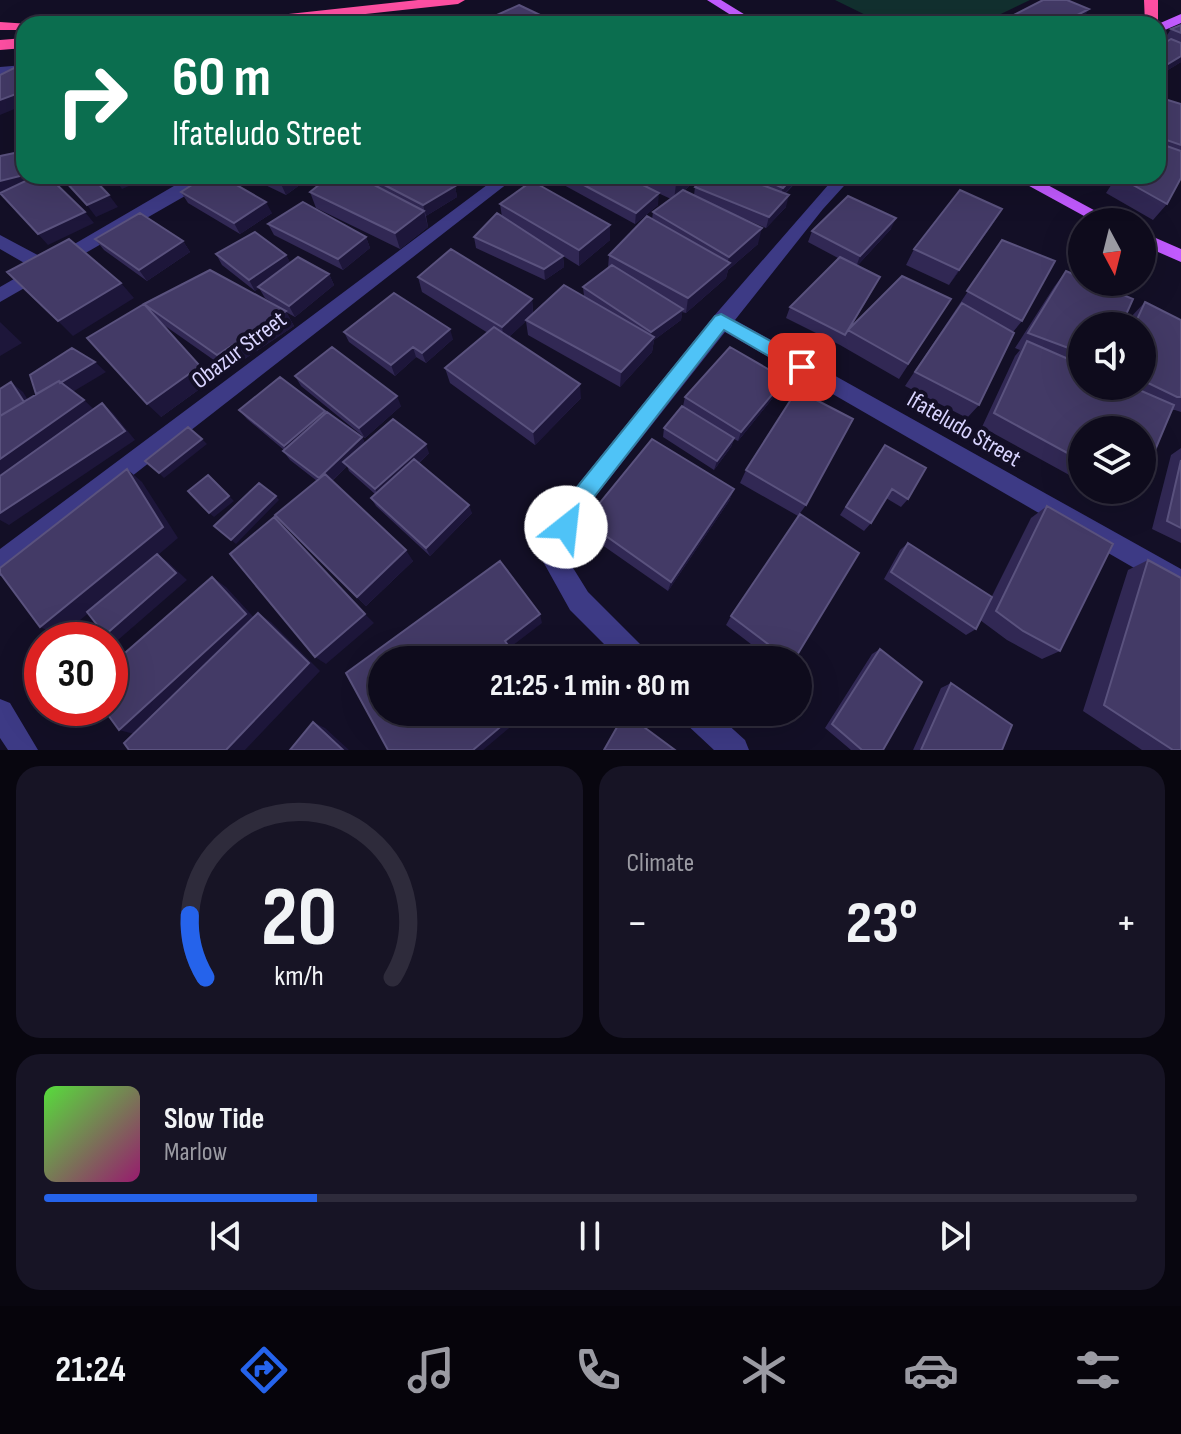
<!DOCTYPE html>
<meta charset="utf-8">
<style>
:root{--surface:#0e0b1c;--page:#171425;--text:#f1f3f6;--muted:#9b9ba3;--line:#2e2b3b;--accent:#2563eb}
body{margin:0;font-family:"Sofia Sans Condensed",sans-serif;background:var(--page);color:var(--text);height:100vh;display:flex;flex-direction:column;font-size:30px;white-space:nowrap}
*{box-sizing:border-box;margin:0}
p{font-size:26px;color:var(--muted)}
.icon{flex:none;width:44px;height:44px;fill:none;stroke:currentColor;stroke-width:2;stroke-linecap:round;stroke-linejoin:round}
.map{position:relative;height:750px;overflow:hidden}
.side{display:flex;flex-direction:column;gap:16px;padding:16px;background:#08060f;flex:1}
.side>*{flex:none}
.top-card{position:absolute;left:16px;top:16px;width:1150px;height:168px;border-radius:24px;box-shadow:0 8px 32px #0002,0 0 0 2px var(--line);background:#0b6e4f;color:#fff;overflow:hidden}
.needle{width:52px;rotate:173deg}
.buttons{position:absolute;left:1068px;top:208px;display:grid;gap:16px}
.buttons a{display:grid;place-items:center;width:88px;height:88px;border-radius:50%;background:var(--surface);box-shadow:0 8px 32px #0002,0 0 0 2px var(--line);font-size:40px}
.speed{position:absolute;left:24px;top:622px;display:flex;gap:16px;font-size:40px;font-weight:700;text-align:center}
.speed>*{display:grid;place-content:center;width:104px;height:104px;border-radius:50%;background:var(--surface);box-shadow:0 8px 32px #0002,0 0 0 2px var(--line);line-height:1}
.speed .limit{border:12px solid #d22;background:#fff;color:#111}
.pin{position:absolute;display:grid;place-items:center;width:68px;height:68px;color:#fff;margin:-34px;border-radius:16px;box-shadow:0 4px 12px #0006}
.me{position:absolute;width:88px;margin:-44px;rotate:29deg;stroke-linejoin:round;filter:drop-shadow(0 0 6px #0008)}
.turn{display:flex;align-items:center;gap:28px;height:168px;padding:0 24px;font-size:36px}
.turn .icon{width:104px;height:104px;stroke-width:2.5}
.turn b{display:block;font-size:56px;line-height:68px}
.big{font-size:60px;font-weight:700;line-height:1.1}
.side .widget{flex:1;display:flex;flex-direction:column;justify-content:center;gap:12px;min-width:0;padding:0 28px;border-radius:24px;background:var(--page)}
.side .dial{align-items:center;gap:0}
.dial svg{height:208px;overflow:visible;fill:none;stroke:var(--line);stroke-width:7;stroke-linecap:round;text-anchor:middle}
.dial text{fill:var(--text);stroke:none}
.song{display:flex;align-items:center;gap:24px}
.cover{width:96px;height:96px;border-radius:12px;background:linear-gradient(135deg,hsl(110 70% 55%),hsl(320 70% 35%))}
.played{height:8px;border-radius:4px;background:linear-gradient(90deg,var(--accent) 25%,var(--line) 25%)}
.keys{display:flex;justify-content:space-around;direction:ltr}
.heat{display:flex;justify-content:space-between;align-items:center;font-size:44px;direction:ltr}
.side .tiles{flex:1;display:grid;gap:16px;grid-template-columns:1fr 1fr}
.widget:last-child{grid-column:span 2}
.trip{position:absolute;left:368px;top:646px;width:444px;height:80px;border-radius:40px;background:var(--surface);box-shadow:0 8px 32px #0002,0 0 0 2px var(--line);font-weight:700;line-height:80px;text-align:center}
.menu{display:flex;height:128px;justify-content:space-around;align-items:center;background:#06040b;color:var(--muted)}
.menu .icon{width:56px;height:56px}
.menu .selected{color:var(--accent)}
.menu b{font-size:36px;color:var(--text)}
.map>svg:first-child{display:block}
.green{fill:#12302f}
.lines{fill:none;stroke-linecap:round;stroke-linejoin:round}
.minor{fill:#3d3a85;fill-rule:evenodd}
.major{fill:#c25bff;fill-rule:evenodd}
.highway{fill:#ff4fa3;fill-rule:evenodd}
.wall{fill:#312854}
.shaded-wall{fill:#1d163a}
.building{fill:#433a66;stroke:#5a527e;stroke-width:2}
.route{fill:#4fc3f7;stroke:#337fa1;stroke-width:2}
.labels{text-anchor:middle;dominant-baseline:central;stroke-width:8;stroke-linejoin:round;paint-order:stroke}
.street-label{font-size:24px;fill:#d9d4ff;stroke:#130f26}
</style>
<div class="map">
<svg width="1181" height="750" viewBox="0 0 1181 750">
<rect width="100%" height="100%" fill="#130f26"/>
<!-- green -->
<path class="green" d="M835,0H1030L980,24H884Z"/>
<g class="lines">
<!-- minor -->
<path class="minor" d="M24,65V73L0,75V67Z
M191,176H209L185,196L0,302V287L33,268L0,249V235L47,260Z
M499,176H517L9,572L0,576V549Z
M836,176H853L823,209L735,320L1181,569V595L725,332L588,506L565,555L588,592L647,651L651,660H620L570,610L540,556L572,492L714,316Z
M0,699L10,703L38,750H8L0,738Z
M680,712H714L745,740L749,750H714L684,722Z"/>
<!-- major -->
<path class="major" d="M707,0H721L760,24H745Z
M1181,14V23L1158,33V24Z
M1011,176H1031L1116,222H1095Z
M1142,232L1181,249V262L1142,245Z"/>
<!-- highway -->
<path class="highway" d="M418,0H465L458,4L273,24H225L232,20Z
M1144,0H1158V26L1145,24Z
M0,22L30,24H24V30H0Z
M24,38V48L0,50V40Z"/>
</g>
<!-- wall -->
<path class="wall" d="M1181,25V62L1158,76V47L1167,41L1164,40L1171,29Z
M1158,97L1181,104V178L1167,204L1153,220L1106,193L1117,176H1158Z
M247,176H312L286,195Z
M360,176H434L455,186L457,197L426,216L428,227L400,249L316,208L310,192L361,178Z
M458,176H478L469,182Z
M562,176H700L684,191L694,195L695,187L704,176H802L785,194L786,207L766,228L736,215L758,244L728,270L726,278L686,313L682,312L681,320L654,340L652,352L620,387L528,335L526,321L509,337L581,398L535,445L450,383L445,368L488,333L422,292L418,277L532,299L533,313L584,296L583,287L608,268L609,255L652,219L653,212L671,199L658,193V205L635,224L562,184Z
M181,192L272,213L240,234L188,203Z
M500,204L610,225V240L579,266L563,256L564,267L545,280L476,248L474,237L502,217Z
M268,224L366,237L370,248L343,270L274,235Z
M992,225L949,285L906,265L914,249Z
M891,229L857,266L874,288L851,327L951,299L899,379L840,345L786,318L790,307L838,258L808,242L812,231Z
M95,239L183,241L190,252L147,281L104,250Z
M1002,240L1022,321L1013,332L979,405L967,418L905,386Z
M216,254L286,255L290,263L329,274L334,285L295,317L286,312L294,326L228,370L161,323L212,380L161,417L144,304L279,307L265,298L259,288L255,291L222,265Z
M1066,271L1082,326V386H1142V326H1126L1130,318L1145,302L1181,397V412L1175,410H1172L1082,430V482L982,427L1015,356L1020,350L1015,348L1054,287Z
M344,332L453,339L426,363L416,357L395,376L349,342Z
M295,376L401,406L365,438L301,386Z
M785,379L780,389L738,441L734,439L731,447L714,470L663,437L664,428L683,406L685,397Z
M239,410L326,413L362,437L365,443L429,453L419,463L472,513L430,556L376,506L371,498L375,494L349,471L347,466L332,481L413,561L366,606L286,527L317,481L290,460L283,451L284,450L247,419Z
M885,445L908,499L901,507L886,498L871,523L864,531L840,515Z
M1181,448V543L1152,529L1171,455Z
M746,470L806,505L798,516L740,483Z
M734,489L729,501L668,591L585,533V521Z
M1096,490H1138L1119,503Z
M1047,506L1060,651L1042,659L1007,640L980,620L1031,518Z
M908,543L976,629L966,635L884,579L900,550Z
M1148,560L1181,750H1142L1083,711L1128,570Z
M731,616L794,660H772L726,625Z
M880,649L883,750H851L825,728L872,654Z
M951,683L1002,750H913L941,688Z"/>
<!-- shaded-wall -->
<path class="shaded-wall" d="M1089,9L1080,24H1060Z
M1181,56V62L1158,76V70Z
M24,91V105L0,115V100Z
M24,175L63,176V179L0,195V181Z
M119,176H151L122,189L114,178Z
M292,176H312L286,195L281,184Z
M468,176H478L469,182Z
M685,176H700L674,200L676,184Z
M794,176H802L779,199L783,188Z
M455,186L457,197L426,216L423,205Z
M659,193L658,205L635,224L636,213Z
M109,195L118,207L96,217L87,205Z
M789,195L786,207L766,228L769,217Z
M266,202L272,213L240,234L234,223Z
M1002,209L992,225L949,285L959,270Z
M424,211L428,227L400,249L395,233Z
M85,212L94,223L48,245L38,234Z
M896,218L891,229L856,267L860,256Z
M610,225V240L579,266V250Z
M762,228L758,244L728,270L726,278L686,313L688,298L727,265L729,257Z
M366,237L370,248L343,270L338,259Z
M183,241L190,252L147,281L139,270Z
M286,255L292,266L255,291L249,280Z
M563,256L564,267L545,280L544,269Z
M329,274L334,285L295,317L289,306Z
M121,283L134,298L73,336L58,321Z
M532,299L533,314L504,342L502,327Z
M683,309L681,320L654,340L652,352L620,387L621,372L650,342L651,332Z
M286,311L294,326L228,370L217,355Z
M0,322L22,343L0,356Z
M450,329L453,339L426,363L422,353Z
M413,347L416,357L395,376L391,365Z
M95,362L106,372L49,406L37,397Z
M200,366L212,380L161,417L147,404Z
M785,379L780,389L738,441L741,432Z
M11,382L23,392L36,413L0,434Z
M580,384L581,398L535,445L533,432Z
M397,396L401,406L365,438L359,428Z
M84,400L99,414L0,486V459Z
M102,403L113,413L135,440L9,525L0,520V513Z
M325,411L331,420L291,455L284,446Z
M362,437L367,447L343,462L347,466L325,487L319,478Z
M734,438L731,447L714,470L717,461Z
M202,439L207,444L164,478L159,473Z
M426,444L429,453L380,498L375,489Z
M127,469L142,482L178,538L158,555L168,562L187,580L118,640L105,635L158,555L61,636L40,627Z
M734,489L729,501L668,591L671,582Z
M229,496L234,501L214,517L209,513Z
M276,496L279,500L236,544L231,540Z
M469,505L472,513L430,556L426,548Z
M406,550L413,561L366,606L357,597Z
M212,577L226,587L259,623L138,735L119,730Z
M258,613L271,622L320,671L245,750H226Z
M365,614L374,623L326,664L315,657Z
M540,614L542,623L508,649L505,641Z
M518,712H528L483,750H473Z
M313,722L325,728L349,750H343Z"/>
<!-- building -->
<path class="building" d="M1043,0H1067L1089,9L1060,24H996Z
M519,5L559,24H477Z
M1181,25V33L1171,29Z
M1171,39L1181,43V56L1158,70V47Z
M14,68L24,80V91L0,100V75Z
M1158,97L1181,104V145L1158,137Z
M1158,143L1181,151V178L1167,204L1119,177L1120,176H1158Z
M24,151V175L0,181V156Z
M36,176H48L85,212L38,234L0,193Z
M77,176H91L109,195L87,205L65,181Z
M206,176H221L266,202L234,223L181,192Z
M265,176H292L281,184Z
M330,176H357L424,211L395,233L310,192Z
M367,176H434L455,186L423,205Z
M567,176H625L659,193L636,213Z
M657,176H685L676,184Z
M704,176H738L789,195L769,217L695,187Z
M756,176H794L783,188Z
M532,181L610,225L579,250L500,204Z
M683,190L762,228L729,257L653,212Z
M960,190L1002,209L959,270L914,249Z
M848,196L896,218L860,256L812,231Z
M303,202L366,237L338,259L268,224Z
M140,213L183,241L139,270L95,239Z
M497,213L563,256L544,269L474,237Z
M647,216L730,263L688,298L609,255Z
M255,232L286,255L249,280L216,254Z
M69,239L121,283L58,321L7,272Z
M1002,240L1055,261L1022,321L967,291Z
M451,249L532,299L502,327L418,277Z
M298,257L329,274L289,306L258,287Z
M840,257L880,277L845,335L790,307Z
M612,265L683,309L651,332L583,287Z
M210,270L286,311L217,355L144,304Z
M1066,271L1082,278V282H1092L1133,299L1121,326H1082V353L1028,333Z
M902,276L951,299L908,364L848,330Z
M564,285L654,337L621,372L526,320Z
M394,293L450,329L422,353L413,347L391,365L344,332Z
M1145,302L1181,320V397H1177L1142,380V326H1134Z
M962,303L1014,333L979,405L915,372Z
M144,304L200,366L147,404L87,338Z
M494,327L580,384L533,432L445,368Z
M1027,341L1082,365V386H1130L1174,405L1142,481V430H1082V461L994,413Z
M332,347L397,396L359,428L295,376Z
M730,347L785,379L741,432L685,397Z
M72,348L95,362L60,383L59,381L36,394L30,375Z
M280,377L325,411L284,446L239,410Z
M59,381L84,400L0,459V416Z
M11,382L24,402L0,416V389Z
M797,390L853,419L806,505L746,470Z
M102,403L125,431L0,513V476Z
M682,406L734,438L717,461L664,428Z
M327,412L362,437L319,478L283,451Z
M393,419L426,444L375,489L343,462Z
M188,427L202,439L159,473L145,461Z
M652,439L734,489L671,582L585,521Z
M885,445L926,468L908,499L892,489L871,523L846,507Z
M414,459L469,505L426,548L371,498Z
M1181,460V528L1167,521Z
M127,469L163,527L40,627L0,573V568Z
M325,474L406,550L357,597L275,515Z
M208,475L229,496L209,513L188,491Z
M259,483L276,496L231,540L214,526Z
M1047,506L1113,544L1060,651L1023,631L996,611Z
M800,514L859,553L794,660H789L731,616Z
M274,517L365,614L315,657L230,554Z
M908,543L992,597L976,629L891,572Z
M157,554L176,573L105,635L87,612Z
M1148,560L1181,578V750H1173L1104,705Z
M500,561L540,614L505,641L518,660H382V712H518L473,750H388L346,673Z
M212,577L246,614L119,730L103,708H110V666Z
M258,613L309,663L226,750H129L124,743Z
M880,649L922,682L883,750H862L832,724Z
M951,683L1012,725L1002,750H921Z
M625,713L675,750H604Z
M313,722L343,750H290Z"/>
<!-- route -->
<path class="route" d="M721,314L809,362L811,367L809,372H796L724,330L587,506L573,535L566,537L558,535L555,527L573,492L715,316Z"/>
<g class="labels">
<!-- street labels -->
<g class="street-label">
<text transform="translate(239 350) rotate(-37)">Obazur Street</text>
<text transform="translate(964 429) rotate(30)">Ifateludo Street</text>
</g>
</g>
</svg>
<div class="buttons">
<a><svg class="needle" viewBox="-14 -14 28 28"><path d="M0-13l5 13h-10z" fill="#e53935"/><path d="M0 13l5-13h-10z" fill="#9b9ba3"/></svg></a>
<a><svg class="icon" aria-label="sound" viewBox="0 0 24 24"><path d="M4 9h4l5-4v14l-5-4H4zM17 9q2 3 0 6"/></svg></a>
<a><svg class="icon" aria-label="layers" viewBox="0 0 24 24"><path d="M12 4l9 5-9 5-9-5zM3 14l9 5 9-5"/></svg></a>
</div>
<div class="speed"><div class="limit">30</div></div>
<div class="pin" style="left:802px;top:367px;background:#d93025"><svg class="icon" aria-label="arrive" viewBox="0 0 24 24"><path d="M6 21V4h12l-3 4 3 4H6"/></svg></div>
<svg class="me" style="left:566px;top:527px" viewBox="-20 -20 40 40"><circle r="19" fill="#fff"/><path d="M0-13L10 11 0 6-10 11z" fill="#4fc3f7"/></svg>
<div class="trip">21:25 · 1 min · 80 m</div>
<div class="top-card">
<div class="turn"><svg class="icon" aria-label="right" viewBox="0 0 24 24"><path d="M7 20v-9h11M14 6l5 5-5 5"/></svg><div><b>60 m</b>Ifateludo Street</div></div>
</div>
</div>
<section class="side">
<div class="tiles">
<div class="widget dial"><svg viewBox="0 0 100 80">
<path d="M14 69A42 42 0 1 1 86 69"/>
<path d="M14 69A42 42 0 0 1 8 45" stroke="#2563eb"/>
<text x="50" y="56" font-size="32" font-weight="700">20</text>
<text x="50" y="72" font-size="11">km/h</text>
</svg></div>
<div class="widget"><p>Climate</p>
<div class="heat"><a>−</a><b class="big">23°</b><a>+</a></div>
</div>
<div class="widget">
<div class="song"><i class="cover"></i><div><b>Slow Tide</b><p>Marlow</p></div></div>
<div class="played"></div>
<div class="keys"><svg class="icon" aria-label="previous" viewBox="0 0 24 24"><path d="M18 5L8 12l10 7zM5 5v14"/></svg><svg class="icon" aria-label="pause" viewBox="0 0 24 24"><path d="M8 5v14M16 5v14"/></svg><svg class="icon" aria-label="next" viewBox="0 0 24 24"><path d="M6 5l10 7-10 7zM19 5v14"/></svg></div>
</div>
</div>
</section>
<nav class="menu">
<b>21:24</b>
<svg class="icon selected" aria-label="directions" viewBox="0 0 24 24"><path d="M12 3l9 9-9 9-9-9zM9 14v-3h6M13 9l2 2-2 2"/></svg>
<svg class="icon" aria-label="music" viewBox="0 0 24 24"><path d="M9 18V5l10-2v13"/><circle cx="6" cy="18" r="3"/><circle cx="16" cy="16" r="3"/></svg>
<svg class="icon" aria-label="phone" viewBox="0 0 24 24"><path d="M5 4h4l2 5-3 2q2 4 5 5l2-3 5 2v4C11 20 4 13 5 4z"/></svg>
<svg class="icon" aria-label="climate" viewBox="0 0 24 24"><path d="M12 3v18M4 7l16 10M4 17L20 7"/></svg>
<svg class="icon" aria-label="car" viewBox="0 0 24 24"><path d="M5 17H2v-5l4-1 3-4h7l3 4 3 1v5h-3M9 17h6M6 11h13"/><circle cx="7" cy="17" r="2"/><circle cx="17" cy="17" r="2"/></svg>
<svg class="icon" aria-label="filters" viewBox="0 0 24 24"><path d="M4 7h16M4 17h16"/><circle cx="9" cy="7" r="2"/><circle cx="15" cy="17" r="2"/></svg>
</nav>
